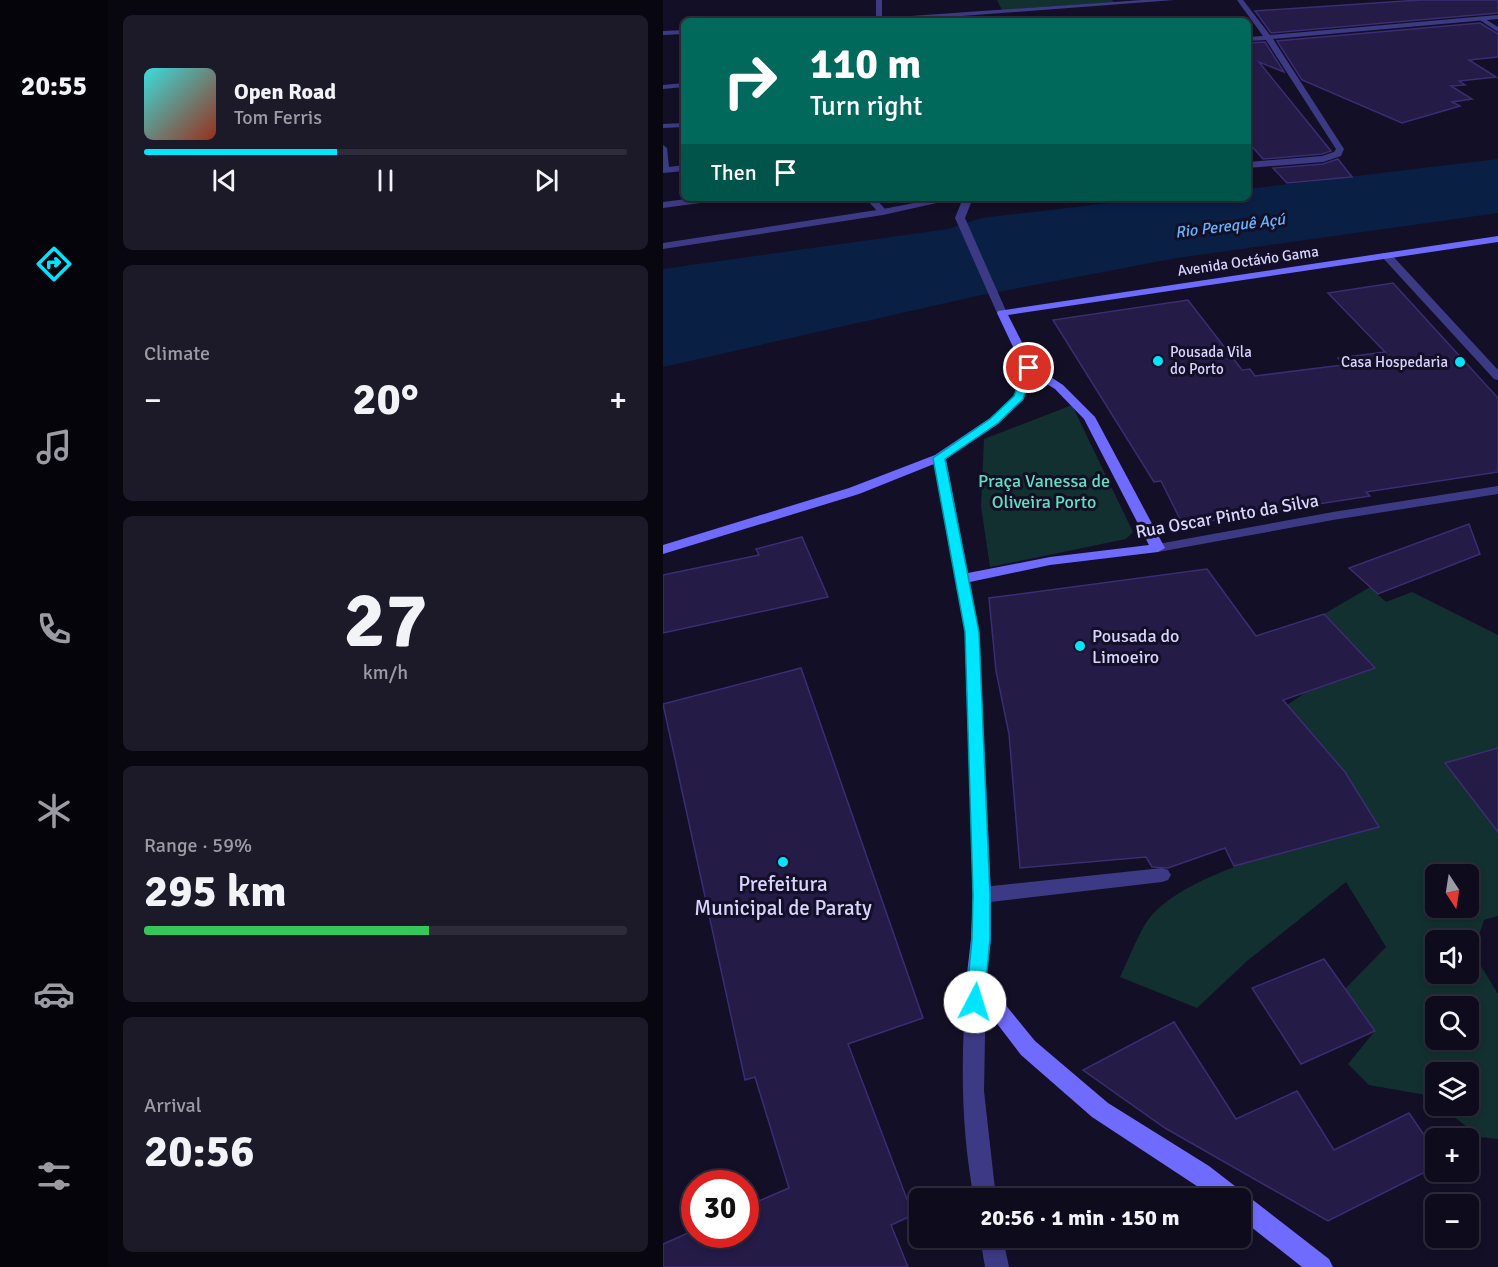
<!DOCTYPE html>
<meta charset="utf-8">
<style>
:root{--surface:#0e0b1c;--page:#1c1929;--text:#f1f3f6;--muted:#9b9ba3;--line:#2e2b3b;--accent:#00e5ff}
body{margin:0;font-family:Signika,sans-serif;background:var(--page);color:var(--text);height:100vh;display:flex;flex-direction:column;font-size:22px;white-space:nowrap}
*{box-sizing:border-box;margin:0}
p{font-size:20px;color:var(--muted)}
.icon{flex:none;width:33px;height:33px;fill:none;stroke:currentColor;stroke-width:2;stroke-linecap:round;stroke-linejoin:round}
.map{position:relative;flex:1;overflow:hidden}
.sheet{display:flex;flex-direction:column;gap:15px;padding:15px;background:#08060f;width:555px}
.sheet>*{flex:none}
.top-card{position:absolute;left:18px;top:18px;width:570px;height:183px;border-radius:9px;box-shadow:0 3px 9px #0003,0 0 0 2px var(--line);background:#00695c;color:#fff;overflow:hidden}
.needle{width:39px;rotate:168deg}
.tools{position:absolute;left:762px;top:864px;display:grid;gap:12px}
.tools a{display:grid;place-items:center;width:54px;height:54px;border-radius:9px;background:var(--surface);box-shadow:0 3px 9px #0003,0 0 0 2px var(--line);font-size:30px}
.speed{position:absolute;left:18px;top:1170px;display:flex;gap:12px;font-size:30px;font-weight:700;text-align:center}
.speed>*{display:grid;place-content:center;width:78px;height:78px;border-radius:50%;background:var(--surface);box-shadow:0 3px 9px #0003,0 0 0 2px var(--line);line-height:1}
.speed .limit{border:9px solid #d22;background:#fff;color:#111}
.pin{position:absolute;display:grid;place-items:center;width:51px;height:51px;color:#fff;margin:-26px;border:3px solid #fff;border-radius:50%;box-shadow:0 2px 6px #0007}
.me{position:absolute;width:66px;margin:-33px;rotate:5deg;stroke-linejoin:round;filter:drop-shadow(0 0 4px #0008)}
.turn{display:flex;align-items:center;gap:21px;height:126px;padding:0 30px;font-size:27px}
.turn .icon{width:78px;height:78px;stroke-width:2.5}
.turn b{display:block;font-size:42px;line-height:51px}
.then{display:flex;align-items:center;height:57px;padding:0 30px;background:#0003;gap:12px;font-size:22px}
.big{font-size:45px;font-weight:700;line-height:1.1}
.sheet .tile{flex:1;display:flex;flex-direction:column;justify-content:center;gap:9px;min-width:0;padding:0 21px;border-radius:9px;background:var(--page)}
.sheet .dial{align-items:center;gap:0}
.dial b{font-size:78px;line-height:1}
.song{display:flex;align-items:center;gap:18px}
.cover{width:72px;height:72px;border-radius:9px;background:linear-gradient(135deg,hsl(180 70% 55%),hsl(10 70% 35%))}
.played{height:6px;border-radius:3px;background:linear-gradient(90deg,var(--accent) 40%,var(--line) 40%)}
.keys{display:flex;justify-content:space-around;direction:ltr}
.heat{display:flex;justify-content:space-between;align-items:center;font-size:33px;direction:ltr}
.charge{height:9px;border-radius:4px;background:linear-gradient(90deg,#34c759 59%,var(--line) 0)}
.trip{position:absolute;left:246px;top:1188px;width:342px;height:60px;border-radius:9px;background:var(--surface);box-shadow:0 3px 9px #0003,0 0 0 2px var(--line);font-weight:700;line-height:60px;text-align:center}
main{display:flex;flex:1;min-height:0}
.tab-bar{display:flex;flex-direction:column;width:108px;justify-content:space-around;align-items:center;background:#06040b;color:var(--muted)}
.tab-bar .icon{width:42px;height:42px}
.tab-bar .active{color:var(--accent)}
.tab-bar b{font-size:27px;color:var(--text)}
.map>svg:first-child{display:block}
.green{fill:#12302f;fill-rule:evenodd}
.water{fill:#0a1f44}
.building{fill:#241b47;stroke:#3b2d73;stroke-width:1.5}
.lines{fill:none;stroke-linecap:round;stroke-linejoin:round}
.lane{fill:#3d3a85;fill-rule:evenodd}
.street{fill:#3d3a85;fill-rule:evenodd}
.secondary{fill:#6f6bff;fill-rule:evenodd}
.route{fill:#00e5ff;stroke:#0095a6;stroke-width:1.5}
.poi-dot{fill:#00e5ff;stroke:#130f26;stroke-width:2}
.labels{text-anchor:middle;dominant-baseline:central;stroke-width:6;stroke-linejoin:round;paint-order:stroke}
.far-street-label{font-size:15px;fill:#d9d4ff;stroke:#130f26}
.far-poi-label{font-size:15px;fill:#d9d4ff;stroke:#130f26;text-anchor:start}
.far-water-label{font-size:16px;font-style:italic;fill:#62b6ff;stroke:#130f26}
.park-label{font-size:18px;fill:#5fe0c0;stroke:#130f26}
.street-label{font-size:18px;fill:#d9d4ff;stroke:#130f26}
.poi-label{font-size:18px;fill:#d9d4ff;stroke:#130f26;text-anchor:start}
.near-poi-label{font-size:21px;fill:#d9d4ff;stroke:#130f26}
</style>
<main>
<nav class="tab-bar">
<b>20:55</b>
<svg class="icon active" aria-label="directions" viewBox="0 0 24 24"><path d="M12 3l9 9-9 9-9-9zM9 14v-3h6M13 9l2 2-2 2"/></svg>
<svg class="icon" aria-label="music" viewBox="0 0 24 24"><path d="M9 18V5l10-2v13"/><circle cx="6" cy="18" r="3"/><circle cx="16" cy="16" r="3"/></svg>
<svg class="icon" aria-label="phone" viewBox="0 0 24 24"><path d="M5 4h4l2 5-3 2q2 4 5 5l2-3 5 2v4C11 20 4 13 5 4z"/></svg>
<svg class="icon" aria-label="climate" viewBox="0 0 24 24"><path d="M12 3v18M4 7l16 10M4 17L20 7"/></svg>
<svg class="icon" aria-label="car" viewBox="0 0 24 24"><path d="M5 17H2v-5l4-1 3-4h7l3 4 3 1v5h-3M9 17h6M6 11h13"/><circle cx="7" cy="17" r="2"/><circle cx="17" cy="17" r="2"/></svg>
<svg class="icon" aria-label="filters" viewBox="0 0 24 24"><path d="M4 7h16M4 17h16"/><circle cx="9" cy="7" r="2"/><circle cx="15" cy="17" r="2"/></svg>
</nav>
<section class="sheet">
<div class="tile">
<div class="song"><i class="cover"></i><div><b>Open Road</b><p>Tom Ferris</p></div></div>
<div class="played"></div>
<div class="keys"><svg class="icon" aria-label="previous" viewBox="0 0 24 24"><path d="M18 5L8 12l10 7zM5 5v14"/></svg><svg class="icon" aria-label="pause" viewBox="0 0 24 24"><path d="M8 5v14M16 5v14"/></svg><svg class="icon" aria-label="next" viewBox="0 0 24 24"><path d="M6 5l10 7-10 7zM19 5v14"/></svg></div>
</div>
<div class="tile"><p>Climate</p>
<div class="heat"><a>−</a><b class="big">20°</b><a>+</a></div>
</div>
<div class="tile dial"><b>27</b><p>km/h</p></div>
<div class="tile"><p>Range · 59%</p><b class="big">295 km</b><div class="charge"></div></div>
<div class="tile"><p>Arrival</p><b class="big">20:56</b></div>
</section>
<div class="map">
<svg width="835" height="1267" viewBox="0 0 835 1267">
<rect width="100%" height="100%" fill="#130f26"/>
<!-- green -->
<path class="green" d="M334,0H449L451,2L339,10Z
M409,405L470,532L463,539L327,567L318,506L321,439Z
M707,587L723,602L749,592L835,635V916L821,920L810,953L835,994V1139L817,1137L777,1106H806V1072H772V1102L763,1095L706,1085L685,1064L712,1031L682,989L723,947L683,882L584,961L534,1008L457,977C465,961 477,929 488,916C534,865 650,845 716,827L682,773L624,705L642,693L712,668L661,614ZM772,874H806V908H772ZM772,940H806V974H772ZM772,1006H806V1040H772Z"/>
<!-- water -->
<path class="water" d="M835,159V213L514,258L314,296L0,367V269L285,229L318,218L437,204L500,198H585V189Z"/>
<!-- building -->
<path class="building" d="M757,0H835V13L608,33L592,11Z
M817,23L835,34V57L806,60L833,77L796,81L802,85L788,86L809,99L789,102L797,106L739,123L639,80L614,41Z
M602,42L621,72L596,62L668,151L659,154L600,159L585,142V43Z
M675,159L689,177L624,183L610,168L660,164Z
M730,283L835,398V472L703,492L707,496L520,525L498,481L491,482L390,320L525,300L579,370L587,369L592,376L680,365L675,358L722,352L665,293Z
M806,524L817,554L715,594L686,568Z
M139,537L165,597L0,633V575L96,555L93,549Z
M544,569L593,636L661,614L712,668L620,700L682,772L716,827L571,866L562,848L505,868L489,867L483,857L357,868L346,734L333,671L326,598Z
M138,668L260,1018L185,1044L250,1215L228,1225L245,1267H0V1244L32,1230V1234H82V1207L126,1188L92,1077L82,1080L0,704Z
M835,748V832L782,763Z
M661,959L712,1031L638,1064L589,988Z
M511,1022L573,1119L634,1091L671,1150L746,1113L772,1151V1167L665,1221L502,1128L420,1070Z"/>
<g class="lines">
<!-- lane -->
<path class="lane" d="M819,17L835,27V32L817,20Z
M31,198H57L52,201L0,208V202Z
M202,198H212L223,210V214H217Z"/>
<!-- street -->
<path class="street" d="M213,0H219V18L479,0H511L232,21H199L213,18Z
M574,0H580L607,35L835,15V19L610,39L681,149L678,156L660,162L585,168V162L659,156L671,152L673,149L603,40L585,41V37L600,36Z
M21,30V34L0,35V31Z
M21,83V87L0,89V85Z
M21,123V127L0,128V124Z
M0,145L4,148L6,167L21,165V171L0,173Z
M277,198H296L220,215L0,249V243L220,209Z
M300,198H310L302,218L344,313L343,315H335L334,313L292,218Z
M719,253H727L835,370V380L831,379L719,257Z
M835,486V494L670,520L495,552L488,548L495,544L670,512Z
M499,868L505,870L508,875L505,880L499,882L319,903L312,900L310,895L312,890L319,887Z
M313,974L320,977L323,983L321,1091L333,1198H311C300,1141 298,1081 301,1023C301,1008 300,990 306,977Z
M317,1238H340L346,1267H322Z"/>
<!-- secondary -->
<path class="secondary" d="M835,236V242L345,315L371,366L400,385L432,417L502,548L495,552L387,565L307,582L316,632L328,895V939L323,981L372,1041L445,1103L546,1166L666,1259L670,1267H639L578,1219V1198H552L429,1117L358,1055L303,983L308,939L310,895L302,632L271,464L196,494L0,554V545L186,488L272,455L327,418L351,396L360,368L334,313L335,311ZM369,375L392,389L421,419L486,545L387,557L305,573L283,459L335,424L360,400Z"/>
</g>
<!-- route -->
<path class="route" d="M362,365L371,368L360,399L335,423L282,459L316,632L327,895V939L321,1002L318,1008L312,1010L305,1008L303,1002L309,939L310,895L302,632L270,458L327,419L351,396Z"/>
<!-- markers -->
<g class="poi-dot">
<circle cx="495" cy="361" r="6"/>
<circle cx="797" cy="362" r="6"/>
<circle cx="417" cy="646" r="6"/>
<circle cx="120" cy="862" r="6"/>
</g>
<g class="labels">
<!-- far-street labels -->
<g class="far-street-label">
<text transform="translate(585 261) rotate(-8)">Avenida Octávio Gama</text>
</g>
<!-- far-poi labels -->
<g class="far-poi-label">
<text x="507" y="352">Pousada Vila<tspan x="507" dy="17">do Porto</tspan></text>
<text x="785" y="362" text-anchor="end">Casa Hospedaria</text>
</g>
<!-- far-water labels -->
<g class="far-water-label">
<text transform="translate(567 226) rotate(-7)">Rio Perequê Açú</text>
</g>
<!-- park labels -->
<g class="park-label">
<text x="381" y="481">Praça Vanessa de<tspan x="381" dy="21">Oliveira Porto</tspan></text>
</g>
<!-- street labels -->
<g class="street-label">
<text transform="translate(564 516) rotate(-10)">Rua Oscar Pinto da Silva</text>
</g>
<!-- poi labels -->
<g class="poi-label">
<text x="429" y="636">Pousada do<tspan x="429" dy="21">Limoeiro</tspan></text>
</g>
<!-- near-poi labels -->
<g class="near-poi-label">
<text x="120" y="884">Prefeitura<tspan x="120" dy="24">Municipal de Paraty</tspan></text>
</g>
</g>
</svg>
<div class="tools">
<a><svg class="needle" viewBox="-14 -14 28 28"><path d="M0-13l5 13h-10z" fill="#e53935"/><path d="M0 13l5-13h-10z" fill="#9b9ba3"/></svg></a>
<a><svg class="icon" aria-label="sound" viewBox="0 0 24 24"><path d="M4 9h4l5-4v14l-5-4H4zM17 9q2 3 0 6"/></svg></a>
<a><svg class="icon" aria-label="search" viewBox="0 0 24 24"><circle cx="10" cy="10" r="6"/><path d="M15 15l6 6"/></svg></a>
<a><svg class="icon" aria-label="layers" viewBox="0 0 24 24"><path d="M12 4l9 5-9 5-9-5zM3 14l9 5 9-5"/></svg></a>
<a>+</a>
<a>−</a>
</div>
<div class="speed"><div class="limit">30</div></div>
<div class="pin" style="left:366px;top:368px;background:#d93025"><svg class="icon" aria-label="arrive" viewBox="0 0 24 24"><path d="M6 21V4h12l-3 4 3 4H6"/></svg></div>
<svg class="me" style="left:312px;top:1002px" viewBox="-20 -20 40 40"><circle r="19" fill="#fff"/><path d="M0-13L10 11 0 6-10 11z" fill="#00e5ff"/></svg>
<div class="trip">20:56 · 1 min · 150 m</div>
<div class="top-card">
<div class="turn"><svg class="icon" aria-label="right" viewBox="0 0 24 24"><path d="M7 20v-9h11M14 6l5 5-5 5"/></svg><div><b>110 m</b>Turn right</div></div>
<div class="then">Then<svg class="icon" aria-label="arrive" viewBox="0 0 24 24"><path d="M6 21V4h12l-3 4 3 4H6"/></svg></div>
</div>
</div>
</main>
